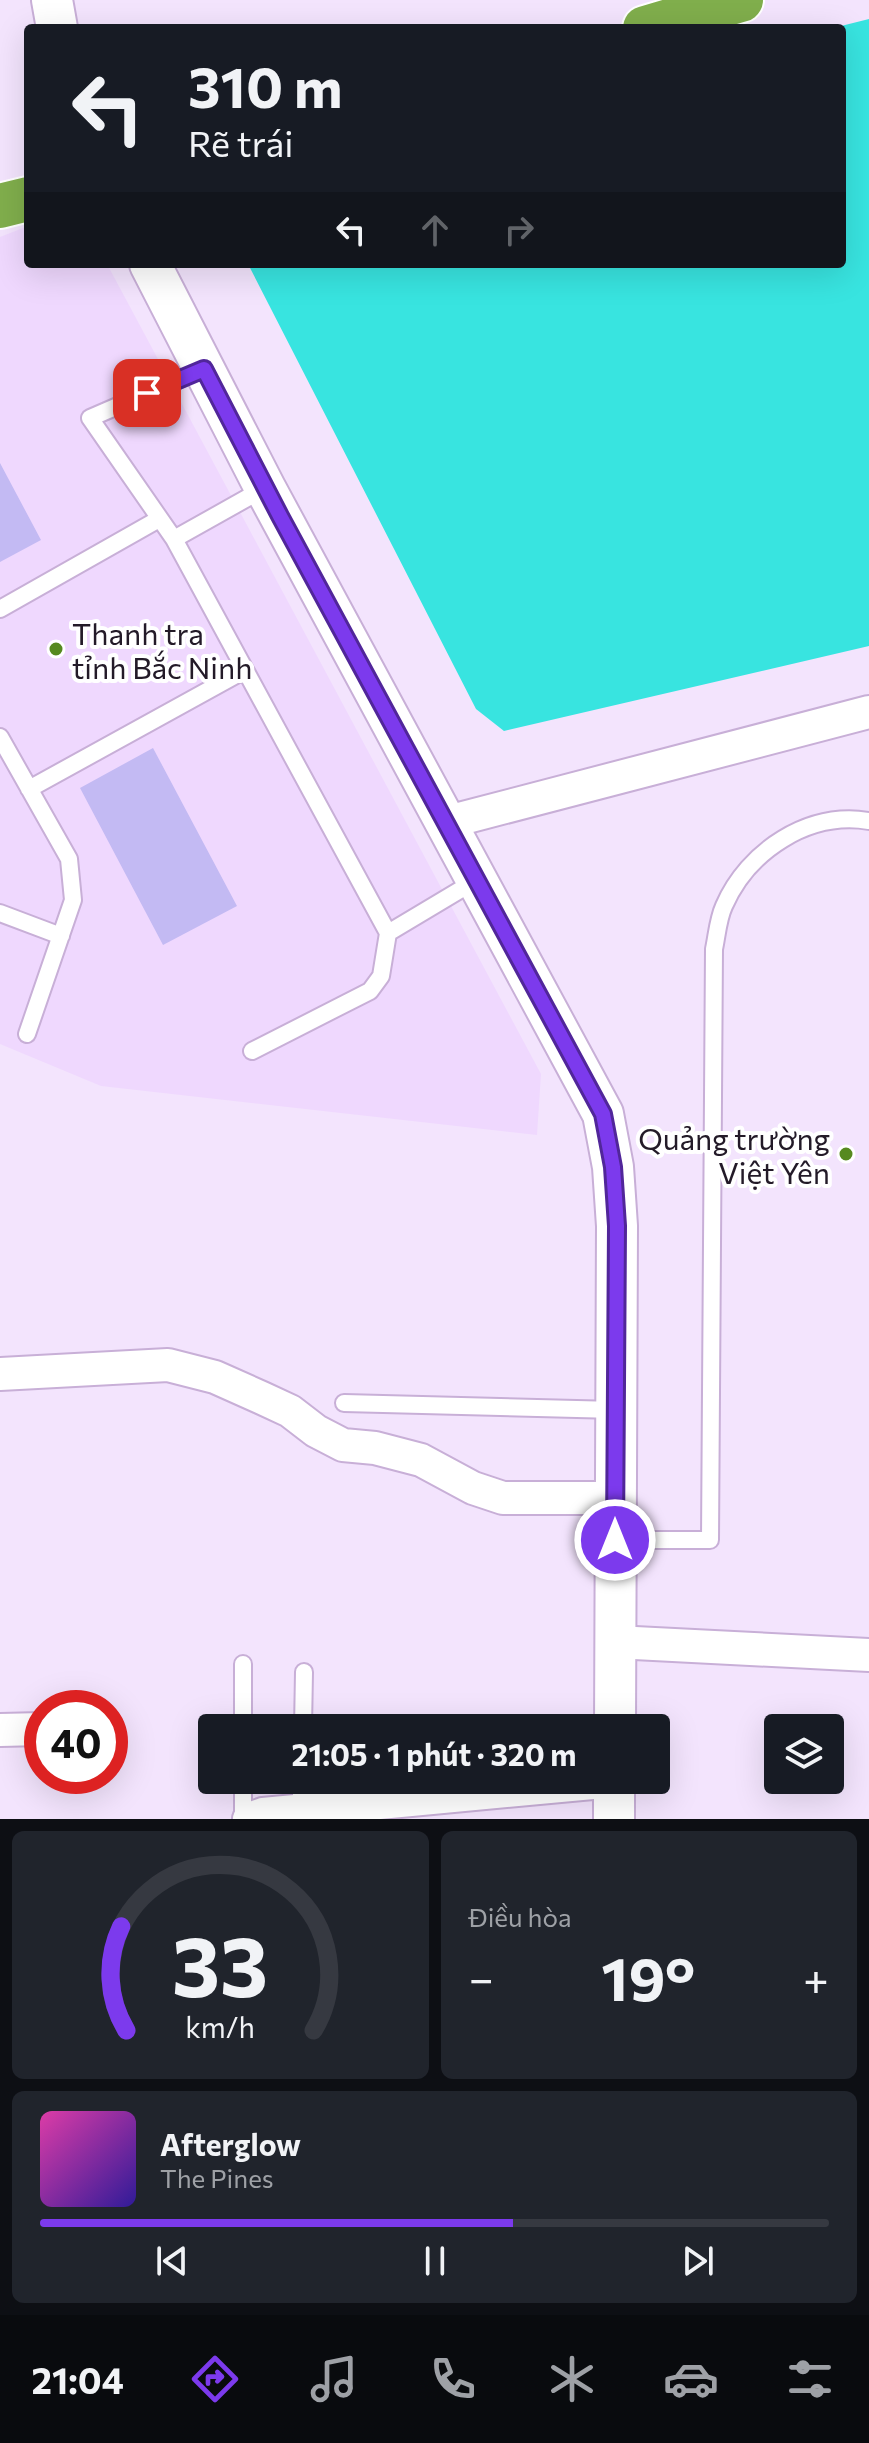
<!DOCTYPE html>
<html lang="vi">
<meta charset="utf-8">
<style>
:root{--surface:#171b24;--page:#20242c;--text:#f1f3f6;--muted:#9ea1a6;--line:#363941;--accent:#7c3aed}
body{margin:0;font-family:Commissioner,sans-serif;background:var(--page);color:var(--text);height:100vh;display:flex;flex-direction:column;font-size:30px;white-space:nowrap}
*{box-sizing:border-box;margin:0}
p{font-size:26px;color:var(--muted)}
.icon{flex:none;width:44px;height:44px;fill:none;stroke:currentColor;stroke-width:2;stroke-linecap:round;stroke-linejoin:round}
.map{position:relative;height:1819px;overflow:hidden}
.drawer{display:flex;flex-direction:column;gap:12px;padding:12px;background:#0d0f14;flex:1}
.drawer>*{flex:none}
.hud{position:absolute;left:24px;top:24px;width:822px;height:244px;border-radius:8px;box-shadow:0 8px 32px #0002;background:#171b24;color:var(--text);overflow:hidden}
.tools{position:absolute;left:764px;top:1714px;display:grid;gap:16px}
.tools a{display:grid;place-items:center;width:80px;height:80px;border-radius:8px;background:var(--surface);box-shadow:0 8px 32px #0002;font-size:40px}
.speed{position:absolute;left:24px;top:1690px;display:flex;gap:16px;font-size:40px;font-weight:700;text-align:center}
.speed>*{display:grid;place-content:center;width:104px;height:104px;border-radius:50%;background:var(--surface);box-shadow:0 8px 32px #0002;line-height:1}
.speed .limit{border:12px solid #d22;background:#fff;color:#111}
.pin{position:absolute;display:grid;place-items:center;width:68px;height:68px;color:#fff;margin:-34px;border-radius:16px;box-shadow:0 4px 12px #0006}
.me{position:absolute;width:88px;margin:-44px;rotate:0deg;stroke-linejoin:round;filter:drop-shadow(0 0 6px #0008)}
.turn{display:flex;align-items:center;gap:28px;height:168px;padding:0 32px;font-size:36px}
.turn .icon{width:104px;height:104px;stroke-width:2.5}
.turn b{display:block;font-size:56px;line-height:68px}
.lanes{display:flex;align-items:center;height:76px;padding:0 32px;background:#0003;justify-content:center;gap:40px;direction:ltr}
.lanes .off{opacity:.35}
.big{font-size:60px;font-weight:700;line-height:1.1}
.drawer .card{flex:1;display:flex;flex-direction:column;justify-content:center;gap:12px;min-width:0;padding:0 28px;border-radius:12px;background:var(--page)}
.drawer .dial{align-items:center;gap:0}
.dial svg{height:208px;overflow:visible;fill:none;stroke:var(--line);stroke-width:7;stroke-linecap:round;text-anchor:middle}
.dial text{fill:var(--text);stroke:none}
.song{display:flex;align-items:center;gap:24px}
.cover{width:96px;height:96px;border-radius:12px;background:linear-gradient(135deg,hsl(320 70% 55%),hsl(250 70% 35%))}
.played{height:8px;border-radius:4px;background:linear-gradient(90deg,var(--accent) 60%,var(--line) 60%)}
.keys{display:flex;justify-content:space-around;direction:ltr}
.heat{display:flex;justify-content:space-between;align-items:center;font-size:44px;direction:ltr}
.drawer .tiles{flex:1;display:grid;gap:12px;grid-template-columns:1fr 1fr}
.card:last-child{grid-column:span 2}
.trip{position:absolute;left:198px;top:1714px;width:472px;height:80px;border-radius:8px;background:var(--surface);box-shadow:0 8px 32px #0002;font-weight:700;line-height:80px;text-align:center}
.menu{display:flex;height:128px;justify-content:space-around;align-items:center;background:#090b0e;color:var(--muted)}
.menu .icon{width:56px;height:56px}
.menu .selected{color:var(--accent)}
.menu b{font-size:36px;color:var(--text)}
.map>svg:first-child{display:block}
.built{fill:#efd8fe}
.water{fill:#38e4e0}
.building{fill:#c3baf3}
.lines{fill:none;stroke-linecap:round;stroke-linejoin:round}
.service-casing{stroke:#c8afd7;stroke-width:20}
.minor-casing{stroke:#c8afd7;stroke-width:36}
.tertiary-casing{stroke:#c8afd7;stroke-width:44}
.trunk-casing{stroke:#fff;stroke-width:48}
.service{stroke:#fff;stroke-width:16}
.minor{stroke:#fff;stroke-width:32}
.tertiary{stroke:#fff;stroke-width:40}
.trunk{stroke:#80ae4c;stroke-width:44}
.route-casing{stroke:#51269a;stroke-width:20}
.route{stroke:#7c3aed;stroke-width:14}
.poi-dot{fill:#56891f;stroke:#fff;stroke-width:3}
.labels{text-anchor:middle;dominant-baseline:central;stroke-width:8;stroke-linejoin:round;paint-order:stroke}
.poi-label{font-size:30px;fill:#231a28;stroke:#fff;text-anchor:start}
</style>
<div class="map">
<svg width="869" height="1819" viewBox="0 0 869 1819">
<rect width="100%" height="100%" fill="#f3e4fd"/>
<!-- built -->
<path class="built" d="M28,226V264H107L541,1074L537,1135L101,1086L0,1044V237Z"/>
<!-- water -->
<path class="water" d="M869,19V646L504,731L476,709L248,264H842V28H833Z"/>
<!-- building -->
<path class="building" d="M0,463L41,540L0,562Z
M153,748L237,906L163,945L80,788Z"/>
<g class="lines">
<defs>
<path id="service" d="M203,369L90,418L174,539L388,933
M174,539L265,488
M0,609L159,519
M0,737L69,859L73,900L27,1034
M29,789L245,670
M0,913L61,936
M252,1051L370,991L381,976L388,933L475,881
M344,1403L616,1410
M615,1540H710L714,949C717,935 718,919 724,906C748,851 808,811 869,821
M243,1728V1664
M303,1728L304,1672
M301,1812V1780
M243,1819V1794"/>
<path id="minor" d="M444,823L869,712
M0,1374L168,1365L215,1377L262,1398L290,1411L316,1431L343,1445L375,1448L421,1460L473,1488L503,1498H615
M615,1642L869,1655
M0,1730L42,1729
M249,1819L263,1814L614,1781"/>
<path id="tertiary" d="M52,0L57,28
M150,264L265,488L603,1114L613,1167L617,1226L615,1728
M614,1819V1780"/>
<path id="trunk" d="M645,28L741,0
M0,206L28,199"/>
</defs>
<!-- service casing -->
<use href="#service" class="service-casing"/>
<!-- minor casing -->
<use href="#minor" class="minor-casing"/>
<!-- tertiary casing -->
<use href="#tertiary" class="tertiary-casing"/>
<!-- trunk casing -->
<use href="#trunk" class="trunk-casing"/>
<!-- service -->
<use href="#service" class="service"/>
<!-- minor -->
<use href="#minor" class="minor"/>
<!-- tertiary -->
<use href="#tertiary" class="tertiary"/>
<!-- trunk -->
<use href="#trunk" class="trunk"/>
</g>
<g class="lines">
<defs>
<path id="route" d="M147,393L204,369L280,516L603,1114L613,1167L617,1226L615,1540"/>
</defs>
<!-- route casing -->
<use href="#route" class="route-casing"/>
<!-- route -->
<use href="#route" class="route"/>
</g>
<!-- markers -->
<g class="poi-dot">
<circle cx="56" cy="649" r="8"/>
<circle cx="846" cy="1154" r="8"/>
</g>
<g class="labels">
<!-- poi labels -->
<g class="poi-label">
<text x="72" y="632">Thanh tra<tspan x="72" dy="34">tỉnh Bắc Ninh</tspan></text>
<text x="830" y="1137" text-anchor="end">Quảng trường<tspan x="830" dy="34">Việt Yên</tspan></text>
</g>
</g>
</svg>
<div class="tools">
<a><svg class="icon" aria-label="layers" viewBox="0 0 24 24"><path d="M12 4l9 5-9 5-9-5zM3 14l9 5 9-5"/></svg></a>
</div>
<div class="speed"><div class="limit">40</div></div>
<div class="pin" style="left:147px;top:393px;background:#d93025"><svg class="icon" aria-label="arrive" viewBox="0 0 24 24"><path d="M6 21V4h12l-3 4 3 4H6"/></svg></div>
<svg class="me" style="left:615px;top:1540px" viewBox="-20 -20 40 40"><circle r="17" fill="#7c3aed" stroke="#fff" stroke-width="3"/><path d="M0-11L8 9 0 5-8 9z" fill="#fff"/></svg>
<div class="trip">21:05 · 1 phút · 320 m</div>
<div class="hud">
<div class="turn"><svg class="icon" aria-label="left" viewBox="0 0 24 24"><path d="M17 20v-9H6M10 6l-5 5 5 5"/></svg><div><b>310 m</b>Rẽ trái</div></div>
<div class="lanes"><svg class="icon" aria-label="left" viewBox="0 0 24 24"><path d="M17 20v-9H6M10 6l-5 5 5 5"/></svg><svg class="icon off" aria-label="ahead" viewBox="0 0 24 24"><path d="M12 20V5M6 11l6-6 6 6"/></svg><svg class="icon off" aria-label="right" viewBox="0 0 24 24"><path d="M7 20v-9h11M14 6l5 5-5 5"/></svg></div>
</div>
</div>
<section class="drawer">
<div class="tiles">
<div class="card dial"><svg viewBox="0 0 100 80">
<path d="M14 69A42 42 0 1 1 86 69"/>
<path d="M14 69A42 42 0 0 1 12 29" stroke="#7c3aed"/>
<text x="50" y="56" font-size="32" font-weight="700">33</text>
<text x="50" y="72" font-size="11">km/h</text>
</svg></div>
<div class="card"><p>Điều hòa</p>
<div class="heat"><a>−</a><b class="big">19°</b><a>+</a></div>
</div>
<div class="card">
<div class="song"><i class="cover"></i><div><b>Afterglow</b><p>The Pines</p></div></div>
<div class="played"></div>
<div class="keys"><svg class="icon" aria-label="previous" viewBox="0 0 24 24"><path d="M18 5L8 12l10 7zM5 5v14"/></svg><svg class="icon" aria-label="pause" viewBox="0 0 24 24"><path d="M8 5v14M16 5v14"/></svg><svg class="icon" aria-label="next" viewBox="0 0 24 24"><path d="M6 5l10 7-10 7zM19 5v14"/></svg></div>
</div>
</div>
</section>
<nav class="menu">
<b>21:04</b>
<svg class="icon selected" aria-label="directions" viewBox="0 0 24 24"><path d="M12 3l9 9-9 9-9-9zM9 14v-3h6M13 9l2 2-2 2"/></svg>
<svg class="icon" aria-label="music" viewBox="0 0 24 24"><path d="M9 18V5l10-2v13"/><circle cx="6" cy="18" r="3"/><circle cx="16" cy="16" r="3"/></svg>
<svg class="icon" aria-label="phone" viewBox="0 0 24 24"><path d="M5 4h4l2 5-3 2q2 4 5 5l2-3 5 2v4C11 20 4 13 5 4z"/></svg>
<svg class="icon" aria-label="climate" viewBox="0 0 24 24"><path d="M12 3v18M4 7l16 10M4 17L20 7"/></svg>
<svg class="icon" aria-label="car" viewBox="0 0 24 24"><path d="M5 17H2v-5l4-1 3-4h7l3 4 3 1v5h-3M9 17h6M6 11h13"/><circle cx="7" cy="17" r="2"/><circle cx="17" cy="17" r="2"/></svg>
<svg class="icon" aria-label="filters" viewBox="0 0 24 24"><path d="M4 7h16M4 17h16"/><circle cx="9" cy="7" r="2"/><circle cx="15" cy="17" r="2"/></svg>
</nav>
